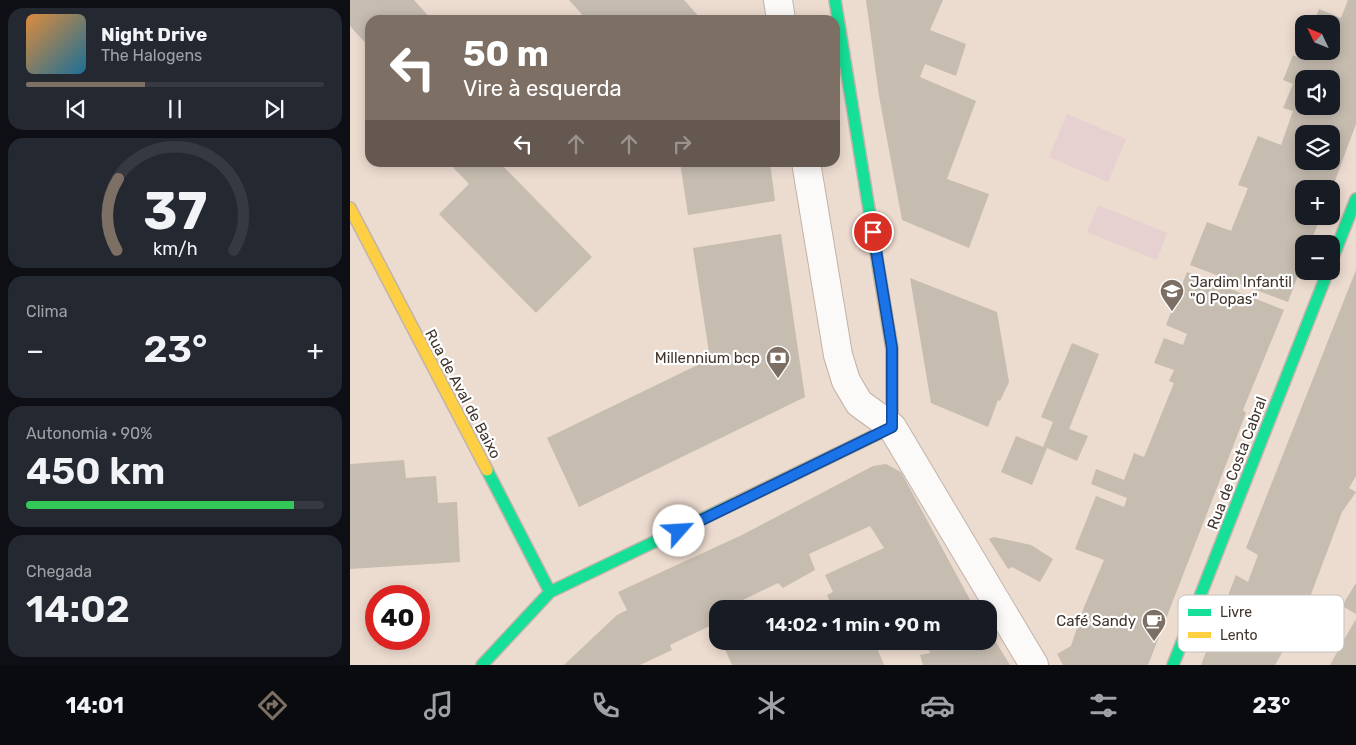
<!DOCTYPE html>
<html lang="pt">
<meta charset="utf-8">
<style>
:root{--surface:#171b24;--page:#242831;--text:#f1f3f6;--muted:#9ea1a6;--line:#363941;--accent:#7d6f64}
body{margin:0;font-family:Rubik,sans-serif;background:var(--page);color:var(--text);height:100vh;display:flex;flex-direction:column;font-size:19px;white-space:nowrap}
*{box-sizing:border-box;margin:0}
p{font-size:16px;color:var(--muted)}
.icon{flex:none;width:28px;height:28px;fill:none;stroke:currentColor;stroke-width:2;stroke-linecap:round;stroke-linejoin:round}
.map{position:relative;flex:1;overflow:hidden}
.sheet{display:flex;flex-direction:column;gap:8px;padding:8px;background:#0d0f14;width:350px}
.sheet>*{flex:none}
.hud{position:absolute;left:15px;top:15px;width:475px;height:152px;border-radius:15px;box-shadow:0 2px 12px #0003;background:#7d6f64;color:#fff;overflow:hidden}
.needle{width:32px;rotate:313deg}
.controls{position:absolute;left:945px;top:15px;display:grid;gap:10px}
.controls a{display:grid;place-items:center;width:45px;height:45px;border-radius:10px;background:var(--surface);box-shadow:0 2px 12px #0003;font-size:25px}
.speed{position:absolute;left:15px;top:585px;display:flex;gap:10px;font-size:25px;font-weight:700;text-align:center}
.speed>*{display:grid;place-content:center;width:65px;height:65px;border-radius:50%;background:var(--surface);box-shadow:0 2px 12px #0003;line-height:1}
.speed .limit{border:8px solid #d22;background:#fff;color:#111}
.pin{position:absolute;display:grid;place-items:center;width:42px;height:42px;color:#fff;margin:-21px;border:2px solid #fff;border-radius:50%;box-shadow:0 1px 5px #0007}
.me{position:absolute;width:55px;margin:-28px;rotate:64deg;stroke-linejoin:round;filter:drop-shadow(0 0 4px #0008)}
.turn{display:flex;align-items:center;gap:18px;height:105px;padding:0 15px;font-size:22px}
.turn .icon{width:65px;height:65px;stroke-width:2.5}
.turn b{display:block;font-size:35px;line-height:42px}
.lanes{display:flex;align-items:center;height:48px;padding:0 15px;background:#0003;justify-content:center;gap:25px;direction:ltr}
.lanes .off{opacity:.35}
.big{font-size:38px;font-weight:600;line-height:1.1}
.sheet .widget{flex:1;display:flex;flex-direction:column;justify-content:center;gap:8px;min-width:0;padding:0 18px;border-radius:15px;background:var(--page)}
.sheet .dial{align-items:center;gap:0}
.dial svg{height:130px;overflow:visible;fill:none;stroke:var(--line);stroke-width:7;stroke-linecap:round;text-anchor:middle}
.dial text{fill:var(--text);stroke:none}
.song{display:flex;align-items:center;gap:15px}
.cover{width:60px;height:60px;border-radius:8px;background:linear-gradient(135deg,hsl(30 70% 55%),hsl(200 70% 35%))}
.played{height:5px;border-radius:2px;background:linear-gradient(90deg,var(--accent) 40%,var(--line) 40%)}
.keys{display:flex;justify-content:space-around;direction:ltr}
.heat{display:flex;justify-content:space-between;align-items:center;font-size:28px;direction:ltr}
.charge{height:8px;border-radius:4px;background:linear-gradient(90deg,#34c759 90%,var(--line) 0)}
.trip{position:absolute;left:359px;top:600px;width:288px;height:50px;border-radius:15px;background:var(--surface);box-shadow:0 2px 12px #0003;font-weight:600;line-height:50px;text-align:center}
.tab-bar{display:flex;height:80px;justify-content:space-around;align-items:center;background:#090b0e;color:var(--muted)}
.tab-bar .icon{width:35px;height:35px}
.tab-bar .on{color:var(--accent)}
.tab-bar b{font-size:22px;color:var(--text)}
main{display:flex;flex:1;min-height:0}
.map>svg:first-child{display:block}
.green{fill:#e7d1d0}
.building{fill:#c6bcb0;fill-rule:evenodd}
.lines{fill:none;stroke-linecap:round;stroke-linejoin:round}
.street-casing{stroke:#c1b4aa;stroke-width:30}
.fast-casing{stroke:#c1b4aa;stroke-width:14}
.slow-casing{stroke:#c1b4aa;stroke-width:14}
.street{stroke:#fcfaf8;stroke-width:28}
.fast{stroke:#16e098;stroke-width:11}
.slow{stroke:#ffcf43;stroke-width:11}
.route-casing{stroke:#114b97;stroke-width:12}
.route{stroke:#1a73e8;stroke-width:9}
.labels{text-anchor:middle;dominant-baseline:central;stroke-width:4.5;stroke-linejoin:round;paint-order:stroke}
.poi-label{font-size:15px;fill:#41352b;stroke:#fff;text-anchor:end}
.street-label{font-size:15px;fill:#41352b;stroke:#fff}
.key{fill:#fff;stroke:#c6c2bf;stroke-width:1}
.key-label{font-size:14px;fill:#41352b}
</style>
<main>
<section class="sheet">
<div class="widget">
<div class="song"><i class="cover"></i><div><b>Night Drive</b><p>The Halogens</p></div></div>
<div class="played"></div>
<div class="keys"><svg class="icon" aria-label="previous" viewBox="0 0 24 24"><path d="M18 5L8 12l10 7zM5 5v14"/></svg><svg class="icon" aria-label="pause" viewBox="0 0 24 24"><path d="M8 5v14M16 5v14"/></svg><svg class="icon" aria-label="next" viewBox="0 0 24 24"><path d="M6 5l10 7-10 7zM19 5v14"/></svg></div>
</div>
<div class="widget dial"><svg viewBox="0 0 100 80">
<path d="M14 69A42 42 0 1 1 86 69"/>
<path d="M14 69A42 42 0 0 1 15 25" stroke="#7d6f64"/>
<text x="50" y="56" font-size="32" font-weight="700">37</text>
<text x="50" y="72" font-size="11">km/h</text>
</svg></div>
<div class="widget"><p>Clima</p>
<div class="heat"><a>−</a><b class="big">23°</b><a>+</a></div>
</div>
<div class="widget"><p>Autonomia · 90%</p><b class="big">450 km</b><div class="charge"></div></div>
<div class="widget"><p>Chegada</p><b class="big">14:02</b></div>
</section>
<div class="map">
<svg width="1006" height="665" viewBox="0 0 1006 665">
<rect width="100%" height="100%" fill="#ecdbcf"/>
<!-- green -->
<path class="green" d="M717,114L776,139L758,182L699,157Z
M748,205L817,233L807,260L737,232Z"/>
<!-- building -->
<path class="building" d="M0,0H64L82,20H20V48L0,26Z
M219,0H334L352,20H237Z
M516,0H593L580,30L616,44L606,76L575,64L570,77L626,101L597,179L639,194L619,248L552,220L529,96Z
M998,0H1006V124L982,189H954V216H971L960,244H954V259L938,302L840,265L857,222L881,231L898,188L888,185L908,136L931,145L943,111L933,108L943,84L933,80L943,55L949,58L954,46V51H981V24H963L969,9L991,18ZM954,79H981V106H954ZM954,134H981V161H954Z
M98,162H149L242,257L186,313L89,214L119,184Z
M330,162H420L425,201L338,215Z
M431,234L455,397L229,507L197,438L360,359L343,248Z
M1006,270V476L999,488L1006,492L992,512L960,597L963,600L944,637H941L925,665H851L886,575L898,582L908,555L896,548Z
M837,272L934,310L893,410L896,413L798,665H713L707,654L721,646L734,607L754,560L725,549L746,496L774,507L777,498L741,484L746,469L774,480L784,453L794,457L824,383L819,381L824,370L804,363L814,338L833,345L837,334L816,325Z
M560,278L647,312L659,382L650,401L648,400L638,427L581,403Z
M722,343L749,354L719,429L738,436L727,461L697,448L682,485L651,472L666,436L693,447L703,422L691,417Z
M54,460L56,478L86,476L88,503L107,502L110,562L0,569V464Z
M536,464L551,472L625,609H560L558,601L532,609H483L477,595L483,592L475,575L534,548L520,526L459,554L465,570L433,588L428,583L374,609H368V622L320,645L322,650L290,665H214L267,615L277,610L268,592L392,535L523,466Z
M644,537L681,545L703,559L690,582L662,567L658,569L639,539Z
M1006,583V614L992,606Z
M1006,619V665H980L995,638Z
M638,629L660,665H573L570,655L580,653L576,641H638Z
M386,641H524L534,665H382L374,647Z"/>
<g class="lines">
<defs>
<path id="street" d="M428,0L431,20
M456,162L488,355L496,381L509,403L542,427L684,665"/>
<path id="fast" d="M485,0L530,277
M981,262L1006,199
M137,470L200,592
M132,665L200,592L383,504
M823,665L978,271"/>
<path id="slow" d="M0,208L137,470
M383,504L542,427V349L530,277"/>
</defs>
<!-- street casing -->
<use href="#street" class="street-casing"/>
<!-- fast casing -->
<use href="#fast" class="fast-casing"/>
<!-- slow casing -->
<use href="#slow" class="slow-casing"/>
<!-- street -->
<use href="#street" class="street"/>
<!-- fast -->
<use href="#fast" class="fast"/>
<!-- slow -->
<use href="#slow" class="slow"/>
</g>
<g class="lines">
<defs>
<path id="route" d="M329,531L542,427V348L523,232"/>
</defs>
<!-- route casing -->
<use href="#route" class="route-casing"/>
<!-- route -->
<use href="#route" class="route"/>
</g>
<!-- icons -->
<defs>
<symbol id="school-pin" viewBox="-11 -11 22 30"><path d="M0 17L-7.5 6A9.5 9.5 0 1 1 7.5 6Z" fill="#7d6f64" stroke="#fff"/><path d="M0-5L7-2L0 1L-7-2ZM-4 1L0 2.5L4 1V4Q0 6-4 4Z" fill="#fff"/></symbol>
<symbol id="bank-pin" viewBox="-11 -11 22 30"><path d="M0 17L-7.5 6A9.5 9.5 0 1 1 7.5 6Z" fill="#7d6f64" stroke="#fff"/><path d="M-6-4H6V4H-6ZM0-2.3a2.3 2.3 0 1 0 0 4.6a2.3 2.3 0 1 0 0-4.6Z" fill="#fff"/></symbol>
<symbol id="cafe-pin" viewBox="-11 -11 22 30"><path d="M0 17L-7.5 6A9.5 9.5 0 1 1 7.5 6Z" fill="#7d6f64" stroke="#fff"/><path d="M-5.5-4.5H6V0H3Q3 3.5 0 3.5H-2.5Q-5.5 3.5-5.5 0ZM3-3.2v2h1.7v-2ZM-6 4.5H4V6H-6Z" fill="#fff"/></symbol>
</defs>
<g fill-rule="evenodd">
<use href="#school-pin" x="808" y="277" width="28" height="38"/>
<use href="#bank-pin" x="414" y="344" width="28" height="38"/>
<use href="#cafe-pin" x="790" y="607" width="28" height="38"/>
</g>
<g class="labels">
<!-- poi labels -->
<g class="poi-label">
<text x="840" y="282" text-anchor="start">Jardim Infantil<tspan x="840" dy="17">"O Popas"</tspan></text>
<text x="410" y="358">Millennium bcp</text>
<text x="786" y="621">Café Sandy</text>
</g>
<!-- street labels -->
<g class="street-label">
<text transform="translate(113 394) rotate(62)">Rua de Aval de Baixo</text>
<text transform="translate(887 463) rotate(-69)">Rua de Costa Cabral</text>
</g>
</g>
<!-- legend -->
<rect x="828" y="595" width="166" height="57" rx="8" class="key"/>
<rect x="838" y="609" width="23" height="7" fill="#16e098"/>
<rect x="838" y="632" width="23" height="6" fill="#ffcf43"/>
<g class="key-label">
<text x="870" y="617">Livre</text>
<text x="870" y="640">Lento</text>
</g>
</svg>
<div class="controls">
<a><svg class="needle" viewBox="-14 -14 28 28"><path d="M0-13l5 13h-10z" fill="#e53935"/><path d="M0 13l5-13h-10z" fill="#9ea1a6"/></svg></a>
<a><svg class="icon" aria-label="sound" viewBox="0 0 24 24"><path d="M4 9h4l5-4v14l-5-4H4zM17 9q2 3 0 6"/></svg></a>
<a><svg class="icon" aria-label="layers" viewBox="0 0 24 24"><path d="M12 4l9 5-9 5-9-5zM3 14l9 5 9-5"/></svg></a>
<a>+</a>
<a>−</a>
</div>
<div class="speed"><div class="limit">40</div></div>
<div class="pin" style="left:523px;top:232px;background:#d93025"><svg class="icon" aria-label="arrive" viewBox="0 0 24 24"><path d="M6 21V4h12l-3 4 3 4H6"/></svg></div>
<svg class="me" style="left:329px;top:531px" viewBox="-20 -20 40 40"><circle r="19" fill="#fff"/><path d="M0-13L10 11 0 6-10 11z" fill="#1a73e8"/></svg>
<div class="trip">14:02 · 1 min · 90 m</div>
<div class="hud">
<div class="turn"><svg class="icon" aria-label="left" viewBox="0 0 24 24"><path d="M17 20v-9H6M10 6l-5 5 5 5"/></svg><div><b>50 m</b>Vire à esquerda</div></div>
<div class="lanes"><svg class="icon" aria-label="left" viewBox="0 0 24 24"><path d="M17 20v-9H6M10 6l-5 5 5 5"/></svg><svg class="icon off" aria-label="ahead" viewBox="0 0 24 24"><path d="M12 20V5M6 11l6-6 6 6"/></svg><svg class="icon off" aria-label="ahead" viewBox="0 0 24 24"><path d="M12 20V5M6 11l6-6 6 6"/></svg><svg class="icon off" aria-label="right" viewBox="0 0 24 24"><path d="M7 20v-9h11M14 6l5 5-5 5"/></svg></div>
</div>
</div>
</main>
<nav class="tab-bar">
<b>14:01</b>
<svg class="icon on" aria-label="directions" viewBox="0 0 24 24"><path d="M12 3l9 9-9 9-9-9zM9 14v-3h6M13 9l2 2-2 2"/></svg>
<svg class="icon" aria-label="music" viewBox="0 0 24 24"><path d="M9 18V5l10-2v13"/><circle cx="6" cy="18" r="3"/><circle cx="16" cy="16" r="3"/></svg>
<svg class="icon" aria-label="phone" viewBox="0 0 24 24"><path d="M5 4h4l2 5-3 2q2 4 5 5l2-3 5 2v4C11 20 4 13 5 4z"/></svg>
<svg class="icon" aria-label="climate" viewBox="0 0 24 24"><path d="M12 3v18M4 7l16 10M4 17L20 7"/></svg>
<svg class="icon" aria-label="car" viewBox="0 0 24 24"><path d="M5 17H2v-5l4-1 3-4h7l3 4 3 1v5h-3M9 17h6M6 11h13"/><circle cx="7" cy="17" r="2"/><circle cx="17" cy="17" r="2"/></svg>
<svg class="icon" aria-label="filters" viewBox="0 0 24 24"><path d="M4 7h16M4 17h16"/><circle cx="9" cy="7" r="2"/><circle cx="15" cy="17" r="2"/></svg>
<b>23°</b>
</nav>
